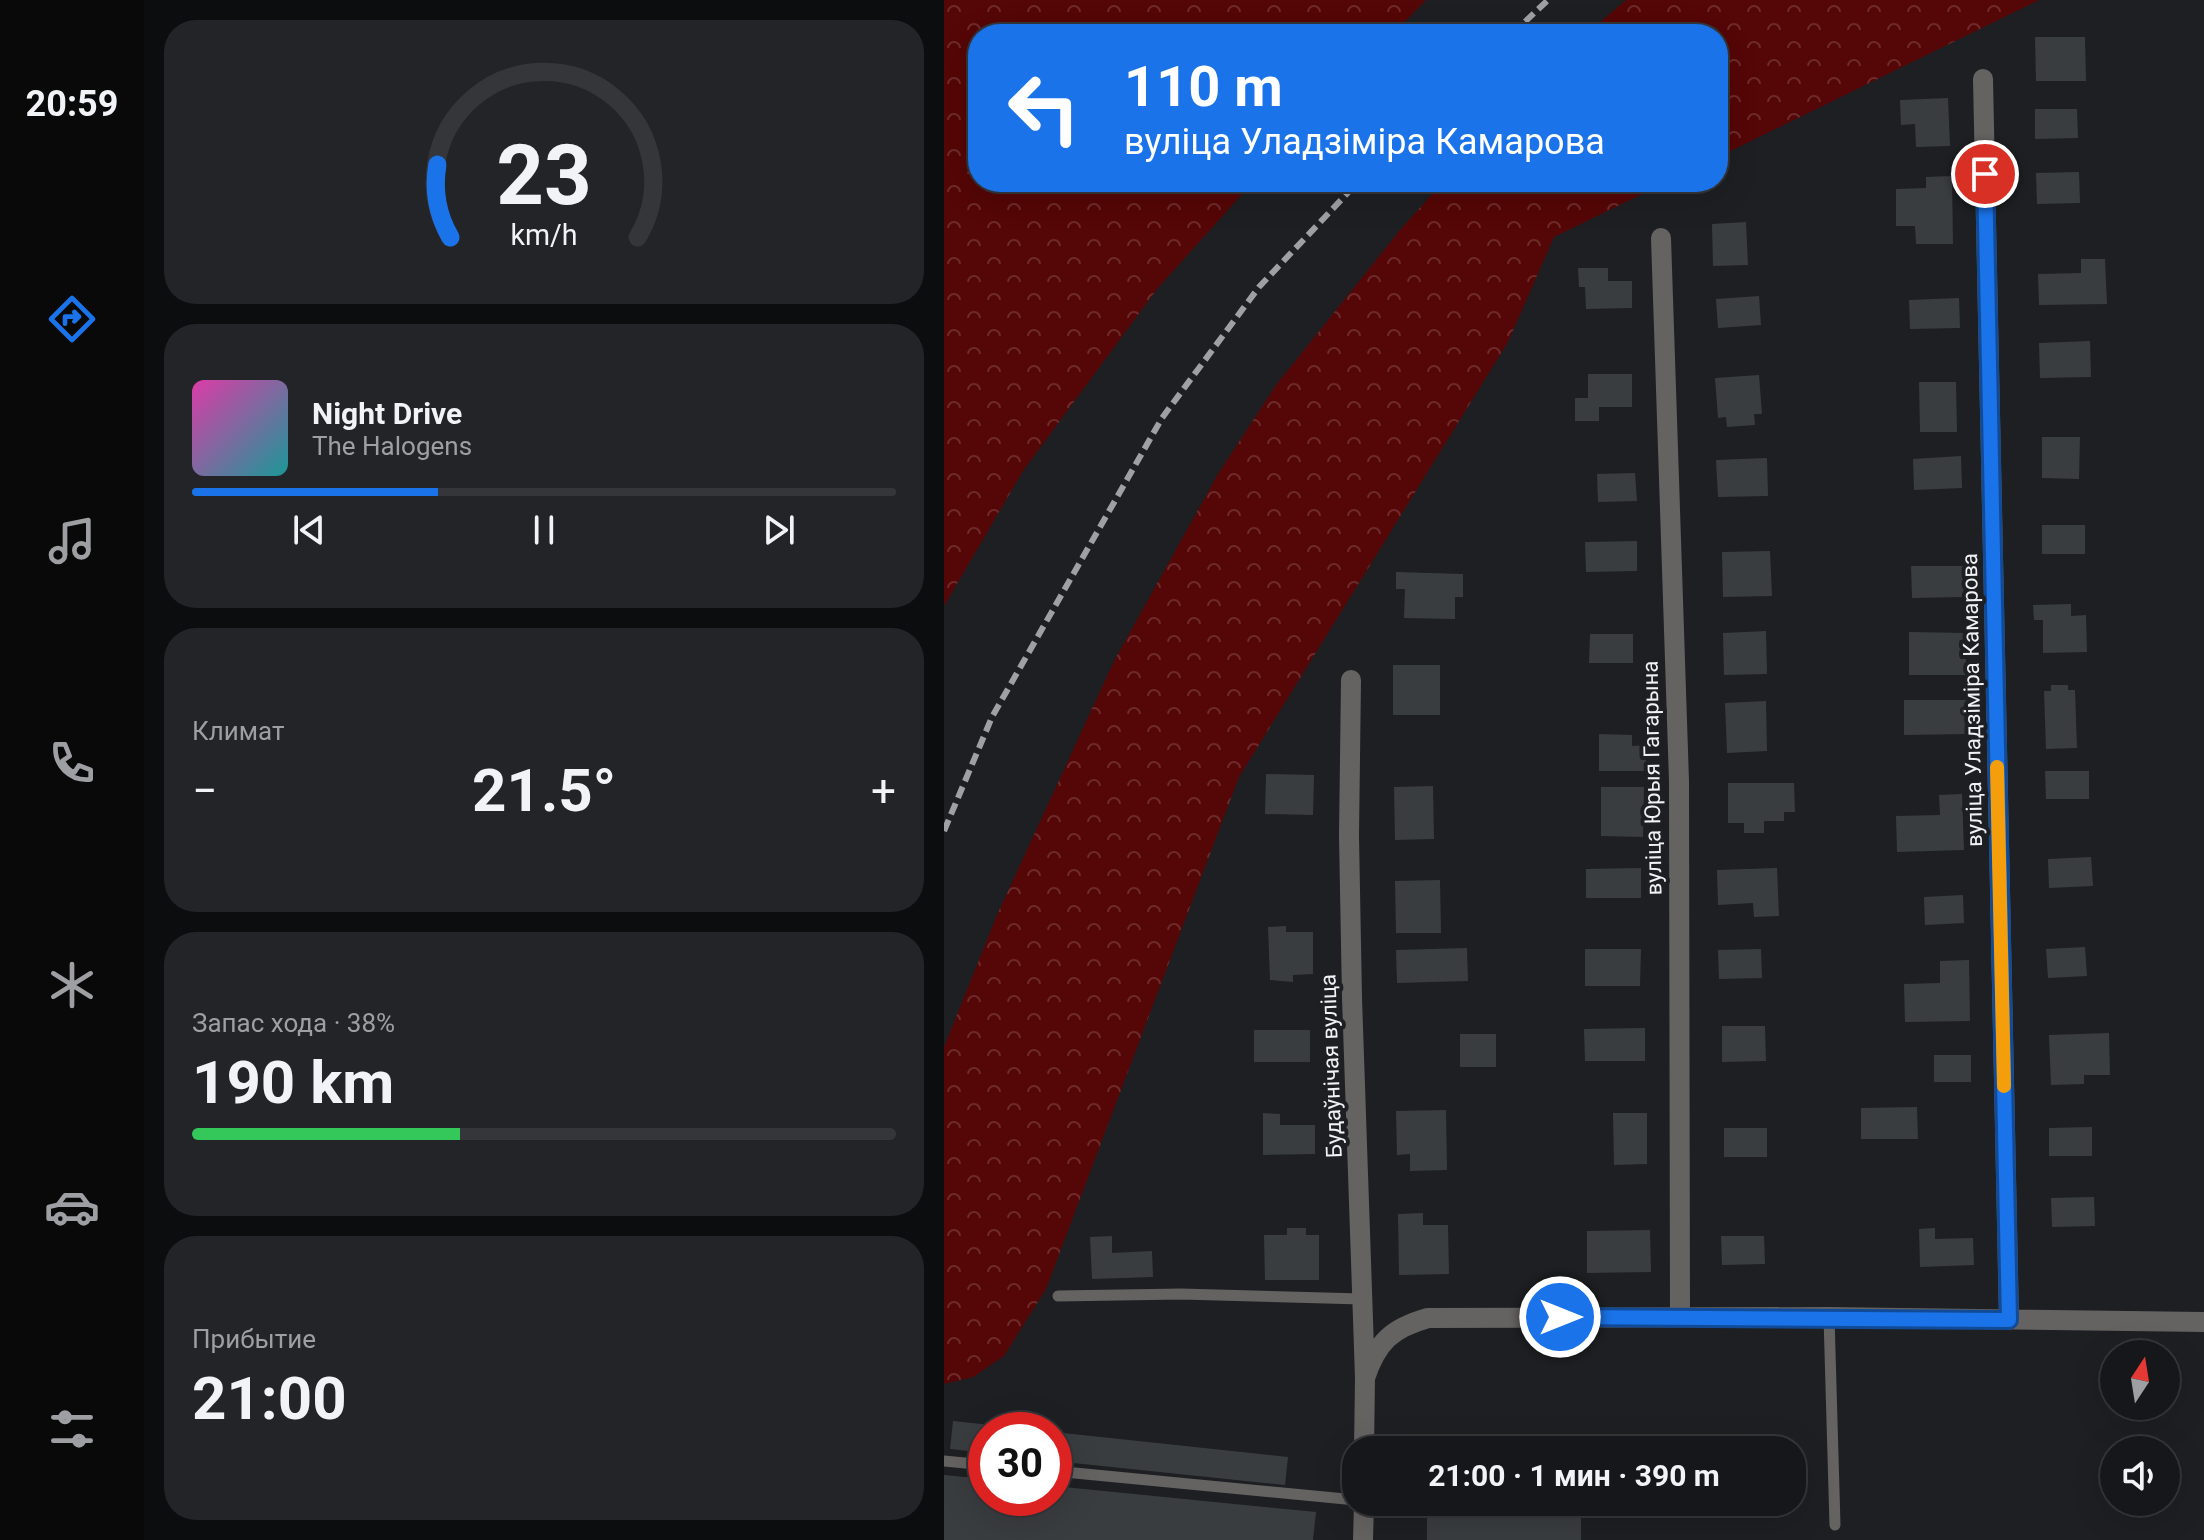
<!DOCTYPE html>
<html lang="ru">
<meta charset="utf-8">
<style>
:root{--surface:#16171a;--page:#232427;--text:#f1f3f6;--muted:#9e9fa2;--line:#353639;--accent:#1a73e8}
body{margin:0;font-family:Roboto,sans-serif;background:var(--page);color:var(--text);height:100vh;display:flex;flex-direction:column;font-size:30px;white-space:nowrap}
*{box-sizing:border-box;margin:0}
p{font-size:26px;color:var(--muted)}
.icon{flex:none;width:44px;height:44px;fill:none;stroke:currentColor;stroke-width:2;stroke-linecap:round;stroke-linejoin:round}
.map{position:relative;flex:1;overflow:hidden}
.side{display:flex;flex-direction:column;gap:20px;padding:20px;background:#0c0d0e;width:800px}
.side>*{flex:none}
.top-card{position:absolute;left:24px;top:24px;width:760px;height:168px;border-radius:32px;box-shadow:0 8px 32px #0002,0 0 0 2px var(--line);background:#1a73e8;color:#fff;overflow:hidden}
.needle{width:52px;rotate:12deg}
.tools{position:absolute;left:1156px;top:1340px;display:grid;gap:16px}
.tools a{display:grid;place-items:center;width:80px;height:80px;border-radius:50%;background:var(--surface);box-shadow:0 8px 32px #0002,0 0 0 2px var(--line);font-size:40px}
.speed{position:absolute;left:24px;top:1412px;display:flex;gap:16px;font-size:40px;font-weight:700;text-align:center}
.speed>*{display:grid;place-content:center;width:104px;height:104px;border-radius:50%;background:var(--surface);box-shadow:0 8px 32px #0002,0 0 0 2px var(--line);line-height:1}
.speed .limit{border:12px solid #d22;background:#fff;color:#111}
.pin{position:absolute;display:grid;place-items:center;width:68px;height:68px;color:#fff;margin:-34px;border:4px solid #fff;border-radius:50%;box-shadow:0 2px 8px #0007}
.me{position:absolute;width:88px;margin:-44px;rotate:90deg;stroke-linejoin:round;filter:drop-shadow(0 0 6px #0008)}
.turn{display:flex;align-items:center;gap:28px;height:168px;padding:0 24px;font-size:36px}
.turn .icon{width:104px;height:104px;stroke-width:2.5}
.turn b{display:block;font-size:56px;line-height:68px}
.big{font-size:60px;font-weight:700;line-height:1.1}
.side .card{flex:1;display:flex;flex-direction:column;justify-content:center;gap:12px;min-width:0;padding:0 28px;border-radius:32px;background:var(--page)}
.side .dial{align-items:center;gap:0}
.dial svg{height:208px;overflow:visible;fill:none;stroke:var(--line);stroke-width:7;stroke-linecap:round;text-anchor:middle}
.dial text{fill:var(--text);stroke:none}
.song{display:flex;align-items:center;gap:24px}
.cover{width:96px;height:96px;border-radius:12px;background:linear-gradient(135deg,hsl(320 70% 55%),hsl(180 70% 35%))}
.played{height:8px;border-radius:4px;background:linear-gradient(90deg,var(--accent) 35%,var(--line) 35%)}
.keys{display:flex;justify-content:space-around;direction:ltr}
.heat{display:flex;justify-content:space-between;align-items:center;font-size:44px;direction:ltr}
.charge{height:12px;border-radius:6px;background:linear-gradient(90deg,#34c759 38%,var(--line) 0)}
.trip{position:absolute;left:398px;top:1436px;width:464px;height:80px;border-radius:32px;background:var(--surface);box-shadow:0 8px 32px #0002,0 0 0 2px var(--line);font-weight:700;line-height:80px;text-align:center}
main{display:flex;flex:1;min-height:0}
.menu{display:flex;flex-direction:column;width:144px;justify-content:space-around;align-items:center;background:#09090a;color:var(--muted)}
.menu .icon{width:56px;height:56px}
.menu .on{color:var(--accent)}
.menu b{font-size:36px;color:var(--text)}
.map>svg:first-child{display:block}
.forest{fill:url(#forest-crowns)}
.building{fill:#3a3d40}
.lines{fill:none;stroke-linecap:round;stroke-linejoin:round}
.service{stroke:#656262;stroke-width:11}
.minor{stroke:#656262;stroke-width:20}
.rail{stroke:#9ea0a3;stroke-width:6;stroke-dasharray:12 6;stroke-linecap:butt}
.route-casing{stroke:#114b97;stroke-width:20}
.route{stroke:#1a73e8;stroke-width:14}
.slow{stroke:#f59e0b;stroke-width:14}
.labels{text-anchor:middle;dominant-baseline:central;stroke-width:8;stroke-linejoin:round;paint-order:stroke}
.street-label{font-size:22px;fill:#f1f2f5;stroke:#1d1f22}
</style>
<main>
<nav class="menu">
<b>20:59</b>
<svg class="icon on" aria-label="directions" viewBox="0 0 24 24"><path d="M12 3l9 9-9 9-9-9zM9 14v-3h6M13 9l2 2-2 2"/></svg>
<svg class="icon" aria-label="music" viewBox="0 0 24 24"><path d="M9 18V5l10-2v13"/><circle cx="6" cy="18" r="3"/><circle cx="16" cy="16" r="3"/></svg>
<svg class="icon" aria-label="phone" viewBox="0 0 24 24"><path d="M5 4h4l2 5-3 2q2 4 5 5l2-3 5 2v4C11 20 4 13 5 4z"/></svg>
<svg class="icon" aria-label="climate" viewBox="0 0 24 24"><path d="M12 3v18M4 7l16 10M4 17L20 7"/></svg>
<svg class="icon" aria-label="car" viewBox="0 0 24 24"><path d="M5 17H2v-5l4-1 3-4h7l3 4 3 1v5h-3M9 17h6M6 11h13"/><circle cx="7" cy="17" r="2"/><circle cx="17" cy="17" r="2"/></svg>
<svg class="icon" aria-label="filters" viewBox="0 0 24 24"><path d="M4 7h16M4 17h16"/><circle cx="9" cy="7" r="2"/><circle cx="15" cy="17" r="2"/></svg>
</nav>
<section class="side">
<div class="card dial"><svg viewBox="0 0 100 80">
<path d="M14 69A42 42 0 1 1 86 69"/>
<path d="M14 69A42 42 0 0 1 9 41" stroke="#1a73e8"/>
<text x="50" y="56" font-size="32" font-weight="700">23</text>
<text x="50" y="72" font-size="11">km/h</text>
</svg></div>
<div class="card">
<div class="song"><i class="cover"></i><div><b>Night Drive</b><p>The Halogens</p></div></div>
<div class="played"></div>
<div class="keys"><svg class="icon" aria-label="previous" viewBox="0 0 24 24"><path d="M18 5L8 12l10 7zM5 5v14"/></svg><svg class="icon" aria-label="pause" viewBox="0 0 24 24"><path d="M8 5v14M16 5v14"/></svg><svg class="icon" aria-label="next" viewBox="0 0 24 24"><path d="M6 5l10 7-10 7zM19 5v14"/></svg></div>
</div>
<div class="card"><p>Климат</p>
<div class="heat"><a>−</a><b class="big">21.5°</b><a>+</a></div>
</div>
<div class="card"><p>Запас хода · 38%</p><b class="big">190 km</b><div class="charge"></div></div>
<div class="card"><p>Прибытие</p><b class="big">21:00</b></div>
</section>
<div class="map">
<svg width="1260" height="1540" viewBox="0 0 1260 1540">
<defs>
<pattern id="forest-crowns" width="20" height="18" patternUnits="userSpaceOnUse" patternTransform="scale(2)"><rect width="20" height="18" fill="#550606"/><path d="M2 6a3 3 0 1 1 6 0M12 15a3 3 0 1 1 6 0" fill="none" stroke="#6e2b2b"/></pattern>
</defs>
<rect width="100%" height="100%" fill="#1d1f22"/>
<!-- forest -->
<path class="forest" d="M0,0H482L449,34H34V182H309L213,289L79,471L0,606Z
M682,0H1095L774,157V34H642Z
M499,182H723L610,237L564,342L295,777L102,1289L60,1356L29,1377L0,1384V1047L53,915L170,661L274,474L332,385L456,230Z"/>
<!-- building -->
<path class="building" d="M1091,37H1141L1142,81H1092Z
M1004,98L1006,146L972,147L971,124L957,125L956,100Z
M1091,109H1133L1134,138L1091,139Z
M1135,172L1136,203L1093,204L1092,173Z
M1008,176L1009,244H972L971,226H952V189L982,188V177Z
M802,222L804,265L769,266L768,224Z
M1137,259H1161L1163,304L1095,305L1094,274L1137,273Z
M634,268H664V281H688V308L642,309L641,287H635Z
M815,296L817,325L774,328L772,299Z
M1015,298L1016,328L966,329L965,300Z
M1146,341L1147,377L1096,378L1095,343Z
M644,374H688V407H655V421H631V398H644Z
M815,375L818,414H810L811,425L783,427L782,417L774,418L771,378Z
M975,382H1012L1013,432H976Z
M1098,437H1136L1135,479L1098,478Z
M1017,456L1018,488L970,490L969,459Z
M823,458L824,496L774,497L772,460Z
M691,473L693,501L654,502L653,474Z
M1098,525H1141V554H1098Z
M693,541V571L642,572L641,542Z
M826,551L828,596L779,597L778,552Z
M967,566H1021V597L968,598Z
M452,572L519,574V597H511V619L460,618L461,589H452Z
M1127,604V616L1142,615L1143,652L1099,653V620H1090L1089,605Z
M822,631L823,674L780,675L779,633Z
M965,632L1022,633V675H965Z
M646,634H689V663H645Z
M449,665H496V715H449Z
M1107,685H1124V690H1131L1133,748L1102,749L1100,691H1107Z
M960,700H1022V734L960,735Z
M822,701L823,751L783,753L781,703Z
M655,734L688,735V746L702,745V771H655Z
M1101,771H1145V799H1102Z
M322,774L370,775L369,815L321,814Z
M784,783H850L851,812H840V821H820V833H800V823H784Z
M489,786L490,839L451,840L450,787Z
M657,787H700L699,837L657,836Z
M1018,794L1020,850L953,852L952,816L996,815L995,795Z
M1147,857L1149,886L1105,888L1104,859Z
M697,868V898H642V869Z
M833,868L835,916L810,917L809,903L774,905L773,870Z
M496,880L497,933H452L451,881Z
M1019,895L1020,923L981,925L980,897Z
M342,926V932H369V974L349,975V982L326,980L324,927Z
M1141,947L1143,976L1104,978L1102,949Z
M523,948L524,981L453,983L452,950Z
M641,949H697L696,986H641Z
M817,949L818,978L775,979L774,950Z
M1025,960L1026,1021L961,1022L960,984L996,983V961Z
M778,1026H821L822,1061L778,1062Z
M701,1028V1061H641L640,1029Z
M310,1030H366V1062H310Z
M1165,1033L1166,1075H1140V1084L1107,1085L1105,1035Z
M516,1034H552V1067H516Z
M990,1055H1027V1082H990Z
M973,1107L974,1139H917V1108Z
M502,1110L503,1170L466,1171V1154L453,1155L452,1111Z
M319,1113L336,1114V1125H371V1154L319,1155Z
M669,1113H703V1164L670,1165Z
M1148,1127V1156H1105V1128Z
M780,1128H823V1157H780Z
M1150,1197L1151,1226L1108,1227L1107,1198Z
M479,1213V1225H504L505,1274L455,1275L454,1214Z
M343,1228H362V1235H375V1280H321L320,1235H343Z
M991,1228V1239L1029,1238L1030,1265L976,1267L975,1229Z
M706,1230L707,1272L643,1273V1231Z
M168,1236V1253L208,1251L209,1277L148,1279L146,1237Z
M777,1236H820L821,1264L778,1265Z
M9,1421L75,1428L74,1430H42V1453L6,1449Z
M110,1432L344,1457L341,1485L110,1461Z
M0,1475L42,1479V1498H110V1486L372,1512L369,1540H0Z
M483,1514H637V1540H483Z"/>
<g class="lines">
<!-- service -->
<path class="service" d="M114,1296L237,1294L418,1299
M885,1317L891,1525
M0,1461L42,1465
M110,1471L412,1500"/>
<!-- minor -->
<path class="minor" d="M1039,79L1065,1320
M717,238L735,781L736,1317
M407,680L405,836L408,998L421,1378L420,1450
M421,1378C433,1342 448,1328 484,1318L885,1317L1260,1322
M419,1540L420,1502"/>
<!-- rail -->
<path class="rail" d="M568,34L604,0
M0,831L48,717L218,418L315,287L414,182"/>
</g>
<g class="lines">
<defs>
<path id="route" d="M616,1317L1065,1320L1041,174"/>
</defs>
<!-- route casing -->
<use href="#route" class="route-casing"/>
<!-- route -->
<use href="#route" class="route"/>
<!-- slow -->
<path class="slow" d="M1053,767L1060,1086"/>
</g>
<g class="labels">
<!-- street labels -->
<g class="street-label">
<text transform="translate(1028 700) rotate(-91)">вуліца Уладзіміра Камарова</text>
<text transform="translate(708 778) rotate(-91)">вуліца Юрыя Гагарына</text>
<text transform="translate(387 1066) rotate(-92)">Будаўнічая вуліца</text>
</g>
</g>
</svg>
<div class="tools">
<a><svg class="needle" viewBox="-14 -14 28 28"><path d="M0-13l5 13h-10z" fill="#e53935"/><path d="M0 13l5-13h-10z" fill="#9e9fa2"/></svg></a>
<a><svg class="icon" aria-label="sound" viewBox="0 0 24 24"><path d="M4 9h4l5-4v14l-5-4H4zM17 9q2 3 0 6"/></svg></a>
</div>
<div class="speed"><div class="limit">30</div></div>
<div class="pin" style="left:1041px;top:174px;background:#d93025"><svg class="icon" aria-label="arrive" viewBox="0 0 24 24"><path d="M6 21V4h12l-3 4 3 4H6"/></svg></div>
<svg class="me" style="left:616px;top:1317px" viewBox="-20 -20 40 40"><circle r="17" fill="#1a73e8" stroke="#fff" stroke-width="3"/><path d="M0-11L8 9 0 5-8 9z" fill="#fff"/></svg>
<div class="trip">21:00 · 1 мин · 390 m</div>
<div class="top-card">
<div class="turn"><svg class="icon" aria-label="left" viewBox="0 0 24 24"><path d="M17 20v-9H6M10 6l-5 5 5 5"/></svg><div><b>110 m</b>вуліца Уладзіміра Камарова</div></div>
</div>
</div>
</main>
